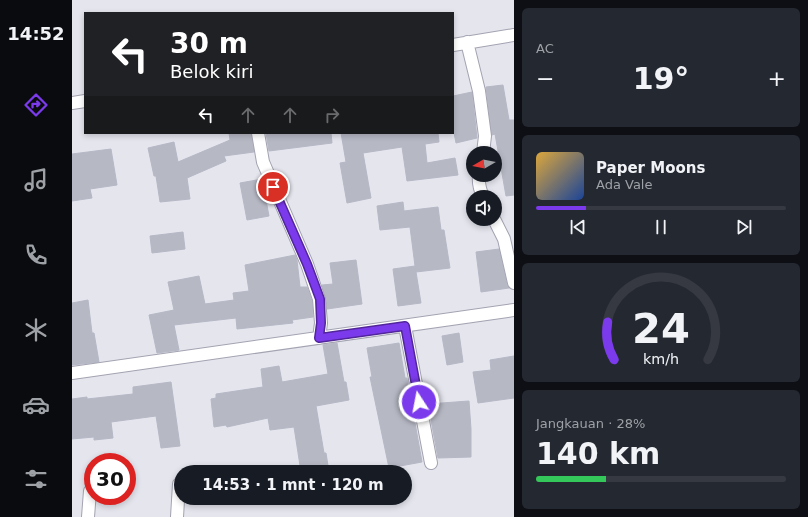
<!DOCTYPE html>
<html lang="id">
<meta charset="utf-8">
<style>
:root{--surface:#171b24;--page:#242831;--text:#f1f3f6;--muted:#9ea1a6;--line:#363941;--accent:#7c3aed}
body{margin:0;font-family:"DejaVu Sans",sans-serif;background:var(--page);color:var(--text);height:100vh;display:flex;flex-direction:column;font-size:15px;white-space:nowrap}
*{box-sizing:border-box;margin:0}
p{font-size:13px;color:var(--muted)}
.icon{flex:none;width:22px;height:22px;fill:none;stroke:currentColor;stroke-width:2;stroke-linecap:round;stroke-linejoin:round}
.map{position:relative;flex:1;overflow:hidden}
.panel{display:flex;flex-direction:column;gap:8px;padding:8px;background:#0d0f14;width:294px}
.panel>*{flex:none}
.top-card{position:absolute;left:12px;top:12px;width:370px;height:122px;border-radius:0px;box-shadow:0 2px 6px #0003;background:#202124;color:#fff;overflow:hidden}
.needle{width:26px;rotate:261deg}
.controls{position:absolute;left:394px;top:146px;display:grid;gap:8px}
.controls a{display:grid;place-items:center;width:36px;height:36px;border-radius:50%;background:var(--surface);box-shadow:0 2px 6px #0003;font-size:20px}
.speed{position:absolute;left:12px;top:453px;display:flex;gap:8px;font-size:20px;font-weight:700;text-align:center}
.speed>*{display:grid;place-content:center;width:52px;height:52px;border-radius:50%;background:var(--surface);box-shadow:0 2px 6px #0003;line-height:1}
.speed .limit{border:6px solid #d22;background:#fff;color:#111}
.pin{position:absolute;display:grid;place-items:center;width:34px;height:34px;color:#fff;margin:-17px;border:2px solid #fff;border-radius:50%;box-shadow:0 1px 4px #0007}
.me{position:absolute;width:44px;margin:-22px;rotate:349deg;stroke-linejoin:round;filter:drop-shadow(0 0 3px #0008)}
.turn{display:flex;align-items:center;gap:14px;height:84px;padding:0 20px;font-size:18px}
.turn .icon{width:52px;height:52px;stroke-width:2.5}
.turn b{display:block;font-size:28px;line-height:34px}
.lanes{display:flex;align-items:center;height:38px;padding:0 20px;background:#0003;justify-content:center;gap:20px;direction:ltr}
.lanes .off{opacity:.35}
.big{font-size:30px;font-weight:700;line-height:1.1}
.panel .tile{flex:1;display:flex;flex-direction:column;justify-content:center;gap:6px;min-width:0;padding:0 14px;border-radius:6px;background:var(--page)}
.panel .dial{align-items:center;gap:0}
.dial svg{height:104px;overflow:visible;fill:none;stroke:var(--line);stroke-width:7;stroke-linecap:round;text-anchor:middle}
.dial text{fill:var(--text);stroke:none}
.song{display:flex;align-items:center;gap:12px}
.cover{width:48px;height:48px;border-radius:6px;background:linear-gradient(135deg,hsl(40 70% 55%),hsl(220 70% 35%))}
.played{height:4px;border-radius:2px;background:linear-gradient(90deg,var(--accent) 20%,var(--line) 20%)}
.keys{display:flex;justify-content:space-around;direction:ltr}
.heat{display:flex;justify-content:space-between;align-items:center;font-size:22px;direction:ltr}
.charge{height:6px;border-radius:3px;background:linear-gradient(90deg,#34c759 28%,var(--line) 0)}
.trip{position:absolute;left:102px;top:465px;width:238px;height:40px;border-radius:20px;background:var(--surface);box-shadow:0 2px 6px #0003;font-weight:700;line-height:40px;text-align:center}
main{display:flex;flex:1;min-height:0}
.dock{display:flex;flex-direction:column;width:72px;justify-content:space-around;align-items:center;background:#090b0e;color:var(--muted)}
.dock .icon{width:28px;height:28px}
.dock .active{color:var(--accent)}
.dock b{font-size:18px;color:var(--text)}
.map>svg:first-child{display:block}
.building{fill:#b6b8c4;stroke:#b6b8c6}
.lines{fill:none;stroke-linecap:round;stroke-linejoin:round}
.street-casing{stroke:#a3a3b1;stroke-width:14}
.street{stroke:#fff;stroke-width:12}
.route-casing{stroke:#51269a;stroke-width:10}
.route{stroke:#7c3aed;stroke-width:7}
</style>
<main>
<nav class="dock">
<b>14:52</b>
<svg class="icon active" aria-label="directions" viewBox="0 0 24 24"><path d="M12 3l9 9-9 9-9-9zM9 14v-3h6M13 9l2 2-2 2"/></svg>
<svg class="icon" aria-label="music" viewBox="0 0 24 24"><path d="M9 18V5l10-2v13"/><circle cx="6" cy="18" r="3"/><circle cx="16" cy="16" r="3"/></svg>
<svg class="icon" aria-label="phone" viewBox="0 0 24 24"><path d="M5 4h4l2 5-3 2q2 4 5 5l2-3 5 2v4C11 20 4 13 5 4z"/></svg>
<svg class="icon" aria-label="climate" viewBox="0 0 24 24"><path d="M12 3v18M4 7l16 10M4 17L20 7"/></svg>
<svg class="icon" aria-label="car" viewBox="0 0 24 24"><path d="M5 17H2v-5l4-1 3-4h7l3 4 3 1v5h-3M9 17h6M6 11h13"/><circle cx="7" cy="17" r="2"/><circle cx="17" cy="17" r="2"/></svg>
<svg class="icon" aria-label="filters" viewBox="0 0 24 24"><path d="M4 7h16M4 17h16"/><circle cx="9" cy="7" r="2"/><circle cx="15" cy="17" r="2"/></svg>
</nav>
<div class="map">
<svg width="442" height="517" viewBox="0 0 442 517">
<rect width="100%" height="100%" fill="#e4e5ed"/>
<!-- building -->
<path class="building" d="M431,85L437,120H442V195L434,196L423,134L420,135L414,87Z
M400,92L405,138L384,143L381,128V96Z
M157,133H179L182,152L152,156L154,161L115,178L118,199L88,202L84,176H82L76,148L102,142L106,162L158,140Z
M194,133H259L260,143L197,151Z
M269,133H366L367,142L353,144L355,163L383,158L386,175L335,181L330,147L291,153L299,198L275,203L268,163L274,162Z
M39,149L45,185L18,189L20,198L0,201V154Z
M190,179L197,216L175,220L168,183Z
M331,202L332,211L366,207L369,230H372L378,268L344,272L349,303L326,306L321,269L343,266L338,227L308,230L305,206Z
M111,232L113,249L80,253L78,236Z
M427,249L435,285L437,288L409,292L404,252Z
M223,255L225,260L228,287H235L240,301L241,317L220,320L221,323L165,329L164,318L102,325L107,350L85,353L77,315L102,310L96,282L127,276L133,304L162,300L161,293L177,291L173,265Z
M284,260L290,304L255,309L254,297L250,285L261,284L258,263Z
M16,300L20,333H22L27,362L0,365V303Z
M387,333L391,362L375,365L370,336Z
M265,343L272,382H274L277,400L244,406L252,453H254L257,472H229L222,427L198,430L196,418L155,427L154,425L142,427L139,399L144,398V394L191,387L189,369L207,366L210,382L256,374L251,345Z
M327,343L333,378H335L350,462L317,468L298,377H300L295,348Z
M442,356V398L406,403L401,372L419,370L418,360Z
M99,382L108,446L89,448L84,416L39,422L41,438L22,440V437L0,439V399L15,397V399L61,394V387Z
M397,401L399,429V457L366,458L356,404Z"/>
<g class="lines">
<defs>
<path id="street" d="M395,42L407,91L413,136L411,153
M381,45L442,35
M0,103L13,101
M186,133L191,162L235,264L247,299L249,323L247,338
M407,175C406,183 408,190 411,197
M422,219L432,239L442,283
M333,326L359,463
M0,373L442,310
M16,517L18,491
M105,517L107,484"/>
</defs>
<!-- street casing -->
<use href="#street" class="street-casing"/>
<!-- street -->
<use href="#street" class="street"/>
</g>
<g class="lines">
<defs>
<path id="route" d="M201,187L235,264L248,299L249,323L247,338L333,326L347,402"/>
</defs>
<!-- route casing -->
<use href="#route" class="route-casing"/>
<!-- route -->
<use href="#route" class="route"/>
</g>
</svg>
<div class="controls">
<a><svg class="needle" viewBox="-14 -14 28 28"><path d="M0-13l5 13h-10z" fill="#e53935"/><path d="M0 13l5-13h-10z" fill="#9ea1a6"/></svg></a>
<a><svg class="icon" aria-label="sound" viewBox="0 0 24 24"><path d="M4 9h4l5-4v14l-5-4H4zM17 9q2 3 0 6"/></svg></a>
</div>
<div class="speed"><div class="limit">30</div></div>
<div class="pin" style="left:201px;top:187px;background:#d93025"><svg class="icon" aria-label="arrive" viewBox="0 0 24 24"><path d="M6 21V4h12l-3 4 3 4H6"/></svg></div>
<svg class="me" style="left:347px;top:402px" viewBox="-20 -20 40 40"><circle r="17" fill="#7c3aed" stroke="#fff" stroke-width="3"/><path d="M0-11L8 9 0 5-8 9z" fill="#fff"/></svg>
<div class="trip">14:53 · 1 mnt · 120 m</div>
<div class="top-card">
<div class="turn"><svg class="icon" aria-label="left" viewBox="0 0 24 24"><path d="M17 20v-9H6M10 6l-5 5 5 5"/></svg><div><b>30 m</b>Belok kiri</div></div>
<div class="lanes"><svg class="icon" aria-label="left" viewBox="0 0 24 24"><path d="M17 20v-9H6M10 6l-5 5 5 5"/></svg><svg class="icon off" aria-label="ahead" viewBox="0 0 24 24"><path d="M12 20V5M6 11l6-6 6 6"/></svg><svg class="icon off" aria-label="ahead" viewBox="0 0 24 24"><path d="M12 20V5M6 11l6-6 6 6"/></svg><svg class="icon off" aria-label="right" viewBox="0 0 24 24"><path d="M7 20v-9h11M14 6l5 5-5 5"/></svg></div>
</div>
</div>
<section class="panel">
<div class="tile"><p>AC</p>
<div class="heat"><a>−</a><b class="big">19°</b><a>+</a></div>
</div>
<div class="tile">
<div class="song"><i class="cover"></i><div><b>Paper Moons</b><p>Ada Vale</p></div></div>
<div class="played"></div>
<div class="keys"><svg class="icon" aria-label="previous" viewBox="0 0 24 24"><path d="M18 5L8 12l10 7zM5 5v14"/></svg><svg class="icon" aria-label="pause" viewBox="0 0 24 24"><path d="M8 5v14M16 5v14"/></svg><svg class="icon" aria-label="next" viewBox="0 0 24 24"><path d="M6 5l10 7-10 7zM19 5v14"/></svg></div>
</div>
<div class="tile dial"><svg viewBox="0 0 100 80">
<path d="M14 69A42 42 0 1 1 86 69"/>
<path d="M14 69A42 42 0 0 1 9 40" stroke="#7c3aed"/>
<text x="50" y="56" font-size="32" font-weight="700">24</text>
<text x="50" y="72" font-size="11">km/h</text>
</svg></div>
<div class="tile"><p>Jangkauan · 28%</p><b class="big">140 km</b><div class="charge"></div></div>
</section>
</main>
